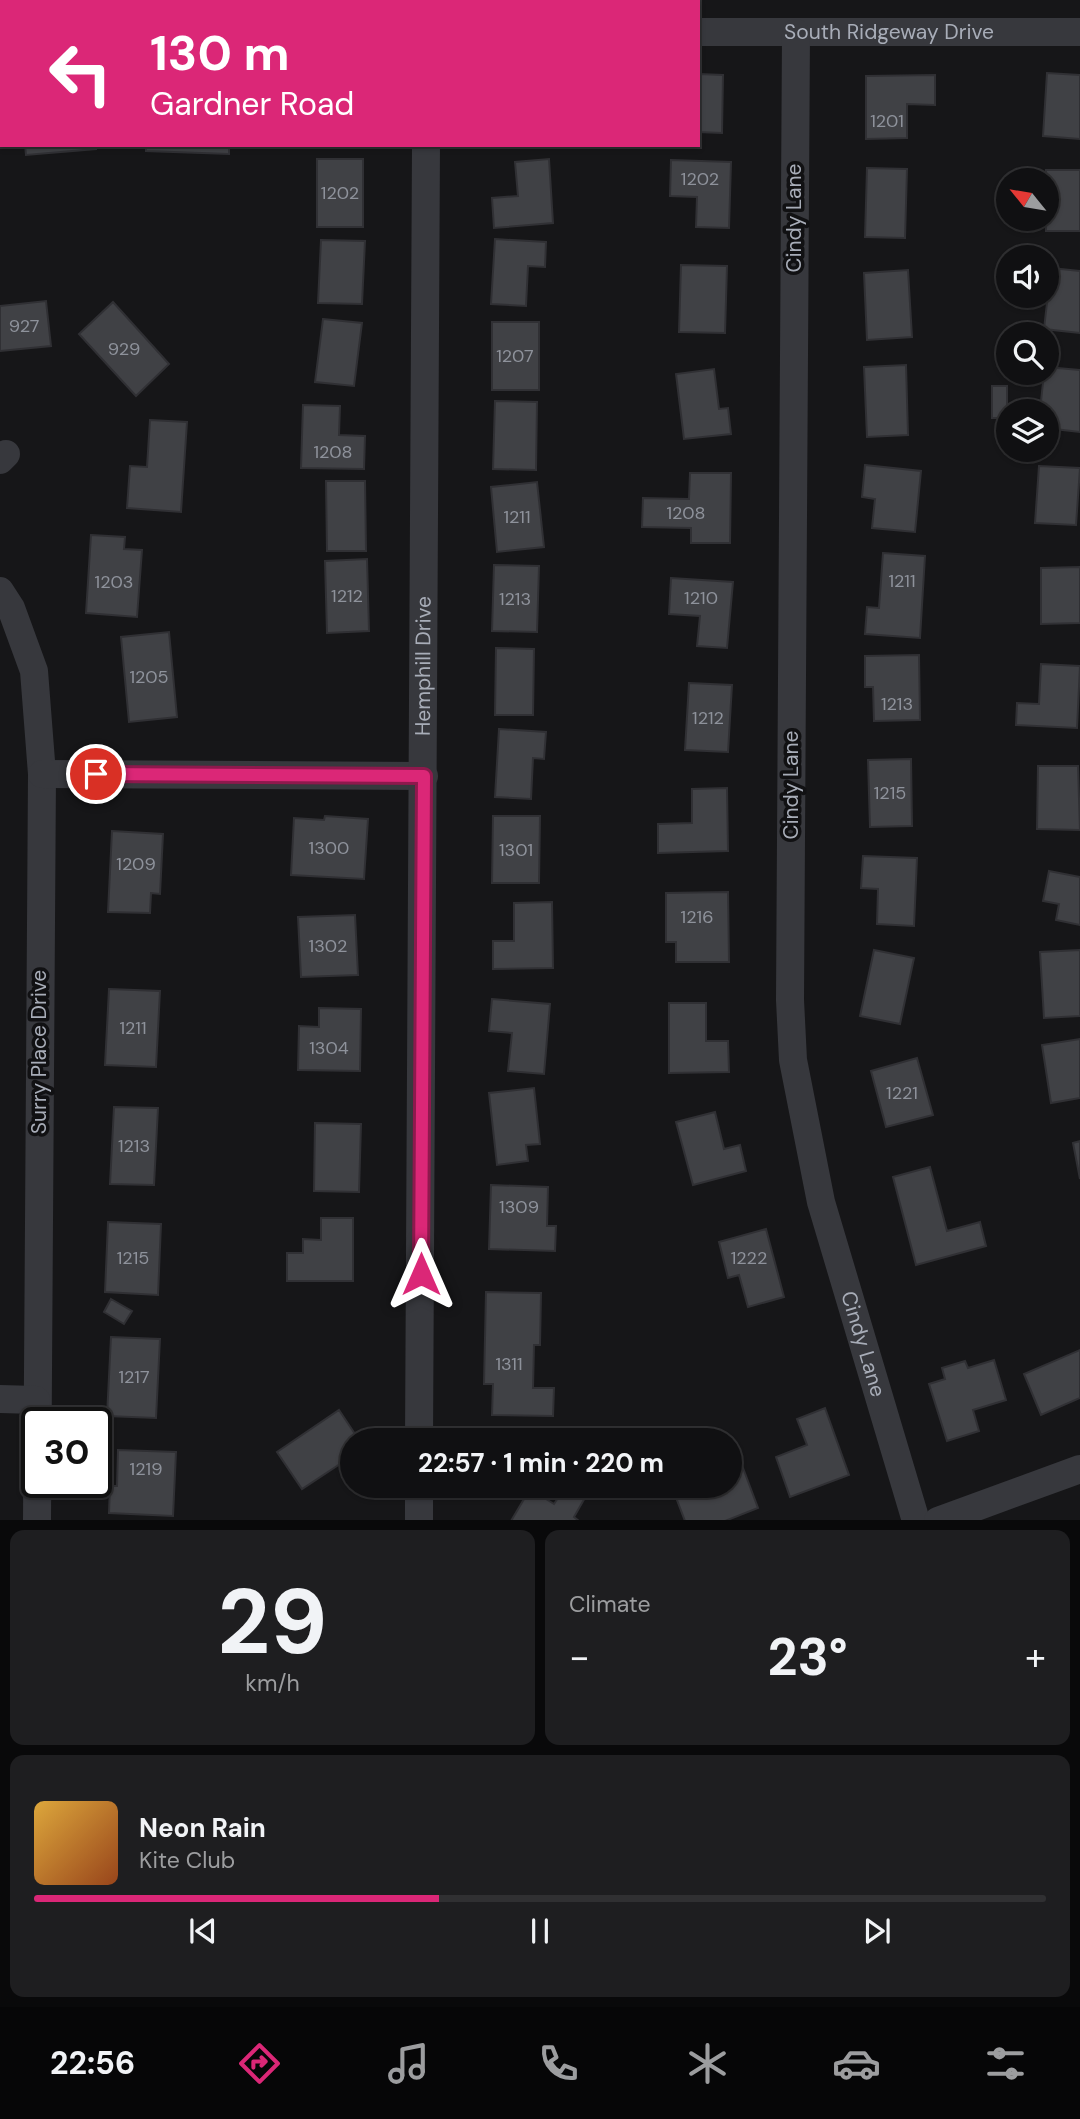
<!DOCTYPE html>
<meta charset="utf-8">
<style>
:root{--surface:#101012;--page:#1e1e20;--text:#f1f3f6;--muted:#9c9d9f;--line:#303032;--accent:#db2777}
body{margin:0;font-family:"DM Sans",sans-serif;background:var(--page);color:var(--text);height:100vh;display:flex;flex-direction:column;font-size:26px;white-space:nowrap}
*{box-sizing:border-box;margin:0}
p{font-size:23px;color:var(--muted)}
.icon{flex:none;width:38px;height:38px;fill:none;stroke:currentColor;stroke-width:2;stroke-linecap:round;stroke-linejoin:round}
.map{position:relative;height:1520px;overflow:hidden}
.sheet{display:flex;flex-direction:column;gap:10px;padding:10px;background:#09090a;flex:1}
.sheet>*{flex:none}
.top-card{position:absolute;left:0px;top:0px;width:700px;height:147px;box-shadow:0 2px 5px #0004,0 0 0 2px var(--line);background:#db2777;color:#fff;overflow:hidden}
.needle{width:46px;rotate:300deg}
.fabs{position:absolute;left:996px;top:168px;display:grid;gap:14px}
.fabs a{display:grid;place-items:center;width:63px;height:63px;border-radius:50%;background:var(--surface);box-shadow:0 2px 5px #0004,0 0 0 2px var(--line);font-size:35px}
.speed{position:absolute;left:21px;top:1407px;display:flex;gap:14px;font-size:35px;font-weight:700;text-align:center}
.speed>*{display:grid;place-content:center;width:91px;height:91px;border-radius:50%;background:var(--surface);box-shadow:0 2px 5px #0004,0 0 0 2px var(--line);line-height:1}
.speed .limit{border:4px solid #111;border-radius:10px;background:#fff;color:#111}
.pin{position:absolute;display:grid;place-items:center;width:60px;height:60px;color:#fff;margin:-30px;border:4px solid #fff;border-radius:50%;box-shadow:0 2px 7px #0007}
.me{position:absolute;width:77px;margin:-38px;rotate:0deg;stroke-linejoin:round;filter:drop-shadow(0 0 5px #0008)}
.turn{display:flex;align-items:center;gap:24px;height:147px;padding:0 35px;font-size:32px}
.turn .icon{width:91px;height:91px;stroke-width:2.5}
.turn b{display:block;font-size:49px;line-height:60px}
.big{font-size:52px;font-weight:700;line-height:1.1}
.sheet .card{flex:1;display:flex;flex-direction:column;justify-content:center;gap:10px;min-width:0;padding:0 24px;border-radius:14px;background:var(--page)}
.sheet .dial{align-items:center;gap:0}
.dial b{font-size:91px;line-height:1}
.song{display:flex;align-items:center;gap:21px}
.cover{width:84px;height:84px;border-radius:10px;background:linear-gradient(135deg,hsl(40 70% 55%),hsl(20 70% 35%))}
.played{height:7px;border-radius:4px;background:linear-gradient(90deg,var(--accent) 40%,var(--line) 40%)}
.keys{display:flex;justify-content:space-around;direction:ltr}
.heat{display:flex;justify-content:space-between;align-items:center;font-size:38px;direction:ltr}
.sheet .tiles{flex:1;display:grid;gap:10px;grid-template-columns:1fr 1fr}
.card:last-child{grid-column:span 2}
.trip{position:absolute;left:340px;top:1428px;width:402px;height:70px;border-radius:35px;background:var(--surface);box-shadow:0 2px 5px #0004,0 0 0 2px var(--line);font-weight:700;line-height:70px;text-align:center}
.tabs{display:flex;height:112px;justify-content:space-around;align-items:center;background:#060607;color:var(--muted)}
.tabs .icon{width:49px;height:49px}
.tabs .selected{color:var(--accent)}
.tabs b{font-size:32px;color:var(--text)}
.map>svg:first-child{display:block}
.building{fill:#404145;stroke:#303034;stroke-width:2}
.lines{fill:none;stroke-linecap:round;stroke-linejoin:round}
.street{stroke:#37383d;stroke-width:28}
.route-casing{stroke:#8e194d;stroke-width:18}
.route{stroke:#db2777;stroke-width:12}
.labels{text-anchor:middle;dominant-baseline:central;stroke-width:7;stroke-linejoin:round;paint-order:stroke}
.number-label{font-size:18px;fill:#8e929b}
.street-label{font-size:21px;fill:#a8adb8;stroke:#111113}
</style>
<div class="map">
<svg width="1080" height="1521" viewBox="0 0 1080 1521">
<rect width="100%" height="100%" fill="#161618"/>
<!-- building -->
<path class="building" d="M1047,73L1080,75V139L1043,136Z
M698,74L723,75L722,133L698,132Z
M935,75V105L907,104V138L866,139V76Z
M25,145H96V149L26,155Z
M146,145H229V154L146,151Z
M317,159H363V227H317Z
M549,159L553,223L494,228L492,198L518,196L515,162Z
M671,160L731,162L729,228L696,227L697,197L670,196Z
M867,168L907,169L905,238L865,237Z
M1046,170H1080V231H1046Z
M495,239L546,242L545,267L528,266L526,306L491,304Z
M321,240L365,241L362,304L318,303Z
M681,265L727,266L725,333L679,332Z
M1051,268L1080,271V333L1044,329Z
M908,270L912,337L867,340L864,273Z
M46,301L51,346L0,351V306Z
M113,302L169,364L136,396L79,334Z
M323,319L362,323L354,386L315,382Z
M492,322H539V390H492Z
M906,365L908,435L867,437L864,367Z
M1046,367L1080,370V432L1046,428V411H1040L1044,373H1046Z
M714,369L719,409L728,408L731,434L684,439L676,374Z
M992,386H1007V418H992Z
M495,401L537,402L536,470L493,469Z
M303,405L340,406L339,435L365,436L364,469L301,468Z
M150,420L187,422L181,512L127,508L130,466L147,467Z
M865,465L921,471L915,532L872,528L875,499L862,497Z
M1039,466L1080,468L1076,525L1035,523Z
M690,473H731L730,543H691V528L642,527L643,498L689,499Z
M326,481H365L366,551H327Z
M537,482L544,547L497,552L491,487Z
M91,535L125,537L124,549L142,550L137,617L86,613Z
M883,553L925,556L920,638L865,634L867,607L879,608Z
M367,559L369,631L327,633L325,561Z
M494,565L539,566L537,632L492,631Z
M1080,567V623L1041,624V568Z
M671,578L733,582L727,648L697,646L700,616L669,614Z
M169,632L177,717L129,722L121,637Z
M496,648L534,649L533,715H495Z
M919,655L920,720L874,721L873,687H865V656Z
M1041,664L1080,666L1077,728L1016,725L1017,703L1039,704Z
M689,683L732,685L728,752L685,750Z
M499,729L546,732L544,759L533,758L531,799L495,797Z
M911,759L912,826L870,827L868,760Z
M1038,766H1078L1080,830L1037,829Z
M727,788L728,851L658,853V824L692,823V789Z
M325,816L368,819L364,879L291,875L294,818L324,820Z
M493,816H540L539,883H492Z
M112,831L163,834L160,894L151,893L150,913L108,912Z
M863,856L917,858L914,926L877,924L878,889L861,888Z
M1049,871L1080,877V925L1056,920L1059,904L1043,901Z
M728,892L729,962H676V942H666V893Z
M552,902L553,968L493,969V941H514V903Z
M355,915L358,975L301,977L298,917Z
M874,950L914,958L900,1024L860,1016Z
M1080,950V1016L1044,1018L1040,952Z
M109,989L160,991L156,1067L105,1065Z
M492,999L550,1004L544,1074L508,1071L512,1033L489,1031Z
M669,1003H706V1041H728L729,1072L669,1073Z
M319,1008L361,1009L360,1071L298,1070L299,1026L319,1027Z
M1080,1039V1098L1051,1103L1042,1045Z
M917,1058L933,1115L886,1127L871,1071Z
M534,1088L540,1144L526,1145L528,1161L497,1165L489,1093Z
M114,1107L158,1108L154,1185L110,1184Z
M715,1112L724,1149L740,1145L746,1171L693,1185L676,1122Z
M315,1123L361,1124L359,1192L314,1191Z
M1080,1141V1179L1073,1143Z
M930,1167L947,1231L980,1222L986,1246L916,1265L893,1177Z
M491,1185L548,1187L547,1226H556L555,1251L489,1249Z
M321,1218H353V1281H287V1253H303V1239L321,1240Z
M108,1222L161,1224L158,1295L105,1292Z
M766,1229L784,1297L748,1307L739,1275L728,1278L719,1242Z
M486,1292L541,1293L540,1345H534L533,1388H554L553,1416L492,1415L493,1384H484Z
M111,1299L132,1311L124,1324L104,1312Z
M111,1337L160,1339L156,1418L107,1416Z
M1080,1350V1398L1041,1415L1024,1374Z
M994,1360L1006,1400L973,1410L979,1431L947,1441L929,1384L945,1379L942,1368L965,1361L968,1368Z
M825,1408L849,1475L790,1497L776,1457L807,1445L797,1419Z
M339,1410L359,1440H352V1456L302,1489L277,1452Z
M118,1450L176,1452L173,1516L109,1513L110,1486H117Z
M740,1460L758,1508L725,1521H685L672,1487L730,1486V1464Z
M566,1486L586,1496L574,1517L579,1521H511L530,1489L554,1504Z"/>
<g class="lines">
<!-- street -->
<g class="street">
<path d="M426,2V0"/>
<path d="M0,17H2"/>
<path id="s1" d="M698,32H1080"/>
<path id="s2" d="M796,33L790,1000L793,1060L821,1202L916,1521"/>
<path d="M0,460L6,454"/>
<path d="M0,591L11,608L34,671L42,774L37,1521"/>
<path d="M42,774L424,776"/>
<path d="M0,1399L36,1400"/>
<path id="s3" d="M419,1440L426,145"/>
<path d="M419,1521V1486"/>
<path d="M938,1521L1080,1469"/>
</g>
</g>
<g class="lines">
<defs>
<path id="route" d="M96,774L424,776L421,1274"/>
</defs>
<!-- route casing -->
<use href="#route" class="route-casing"/>
<!-- route -->
<use href="#route" class="route"/>
</g>
<g class="labels">
<!-- number labels -->
<g class="number-label">
<text x="887" y="121">1201</text>
<text x="700" y="179">1202</text>
<text x="340" y="193">1202</text>
<text x="24" y="326">927</text>
<text x="124" y="349">929</text>
<text x="515" y="356">1207</text>
<text x="333" y="452">1208</text>
<text x="686" y="513">1208</text>
<text x="517" y="517">1211</text>
<text x="902" y="581">1211</text>
<text x="114" y="582">1203</text>
<text x="347" y="596">1212</text>
<text x="701" y="598">1210</text>
<text x="515" y="599">1213</text>
<text x="149" y="677">1205</text>
<text x="897" y="704">1213</text>
<text x="708" y="718">1212</text>
<text x="890" y="793">1215</text>
<text x="329" y="848">1300</text>
<text x="516" y="850">1301</text>
<text x="136" y="864">1209</text>
<text x="697" y="917">1216</text>
<text x="328" y="946">1302</text>
<text x="133" y="1028">1211</text>
<text x="329" y="1048">1304</text>
<text x="902" y="1093">1221</text>
<text x="134" y="1146">1213</text>
<text x="519" y="1207">1309</text>
<text x="133" y="1258">1215</text>
<text x="749" y="1258">1222</text>
<text x="509" y="1364">1311</text>
<text x="134" y="1377">1217</text>
<text x="146" y="1469">1219</text>
</g>
<!-- street labels -->
<g class="street-label">
<text stroke="none"><textPath href="#s1" startOffset="191">South Ridgeway Drive</textPath></text>
<text transform="translate(794 218) rotate(-90)">Cindy Lane</text>
<text stroke="none"><textPath href="#s3" startOffset="774">Hemphill Drive</textPath></text>
<text transform="translate(791 785) rotate(-90)">Cindy Lane</text>
<text transform="translate(39 1052) rotate(-90)">Surry Place Drive</text>
<text stroke="none"><textPath href="#s2" startOffset="1320">Cindy Lane</textPath></text>
</g>
</g>
</svg>
<div class="fabs">
<a><svg class="needle" viewBox="-14 -14 28 28"><path d="M0-13l5 13h-10z" fill="#e53935"/><path d="M0 13l5-13h-10z" fill="#9c9d9f"/></svg></a>
<a><svg class="icon" aria-label="sound" viewBox="0 0 24 24"><path d="M4 9h4l5-4v14l-5-4H4zM17 9q2 3 0 6"/></svg></a>
<a><svg class="icon" aria-label="search" viewBox="0 0 24 24"><circle cx="10" cy="10" r="6"/><path d="M15 15l6 6"/></svg></a>
<a><svg class="icon" aria-label="layers" viewBox="0 0 24 24"><path d="M12 4l9 5-9 5-9-5zM3 14l9 5 9-5"/></svg></a>
</div>
<div class="speed"><div class="limit">30</div></div>
<div class="pin" style="left:96px;top:774px;background:#d93025"><svg class="icon" aria-label="arrive" viewBox="0 0 24 24"><path d="M6 21V4h12l-3 4 3 4H6"/></svg></div>
<svg class="me" style="left:421px;top:1274px" viewBox="-20 -20 40 40"><path d="M0-17L14 15 0 8-14 15z" fill="#db2777" stroke="#fff" stroke-width="4"/></svg>
<div class="trip">22:57 · 1 min · 220 m</div>
<div class="top-card">
<div class="turn"><svg class="icon" aria-label="left" viewBox="0 0 24 24"><path d="M17 20v-9H6M10 6l-5 5 5 5"/></svg><div><b>130 m</b>Gardner Road</div></div>
</div>
</div>
<section class="sheet">
<div class="tiles">
<div class="card dial"><b>29</b><p>km/h</p></div>
<div class="card"><p>Climate</p>
<div class="heat"><a>−</a><b class="big">23°</b><a>+</a></div>
</div>
<div class="card">
<div class="song"><i class="cover"></i><div><b>Neon Rain</b><p>Kite Club</p></div></div>
<div class="played"></div>
<div class="keys"><svg class="icon" aria-label="previous" viewBox="0 0 24 24"><path d="M18 5L8 12l10 7zM5 5v14"/></svg><svg class="icon" aria-label="pause" viewBox="0 0 24 24"><path d="M8 5v14M16 5v14"/></svg><svg class="icon" aria-label="next" viewBox="0 0 24 24"><path d="M6 5l10 7-10 7zM19 5v14"/></svg></div>
</div>
</div>
</section>
<nav class="tabs">
<b>22:56</b>
<svg class="icon selected" aria-label="directions" viewBox="0 0 24 24"><path d="M12 3l9 9-9 9-9-9zM9 14v-3h6M13 9l2 2-2 2"/></svg>
<svg class="icon" aria-label="music" viewBox="0 0 24 24"><path d="M9 18V5l10-2v13"/><circle cx="6" cy="18" r="3"/><circle cx="16" cy="16" r="3"/></svg>
<svg class="icon" aria-label="phone" viewBox="0 0 24 24"><path d="M5 4h4l2 5-3 2q2 4 5 5l2-3 5 2v4C11 20 4 13 5 4z"/></svg>
<svg class="icon" aria-label="climate" viewBox="0 0 24 24"><path d="M12 3v18M4 7l16 10M4 17L20 7"/></svg>
<svg class="icon" aria-label="car" viewBox="0 0 24 24"><path d="M5 17H2v-5l4-1 3-4h7l3 4 3 1v5h-3M9 17h6M6 11h13"/><circle cx="7" cy="17" r="2"/><circle cx="17" cy="17" r="2"/></svg>
<svg class="icon" aria-label="filters" viewBox="0 0 24 24"><path d="M4 7h16M4 17h16"/><circle cx="9" cy="7" r="2"/><circle cx="15" cy="17" r="2"/></svg>
</nav>
